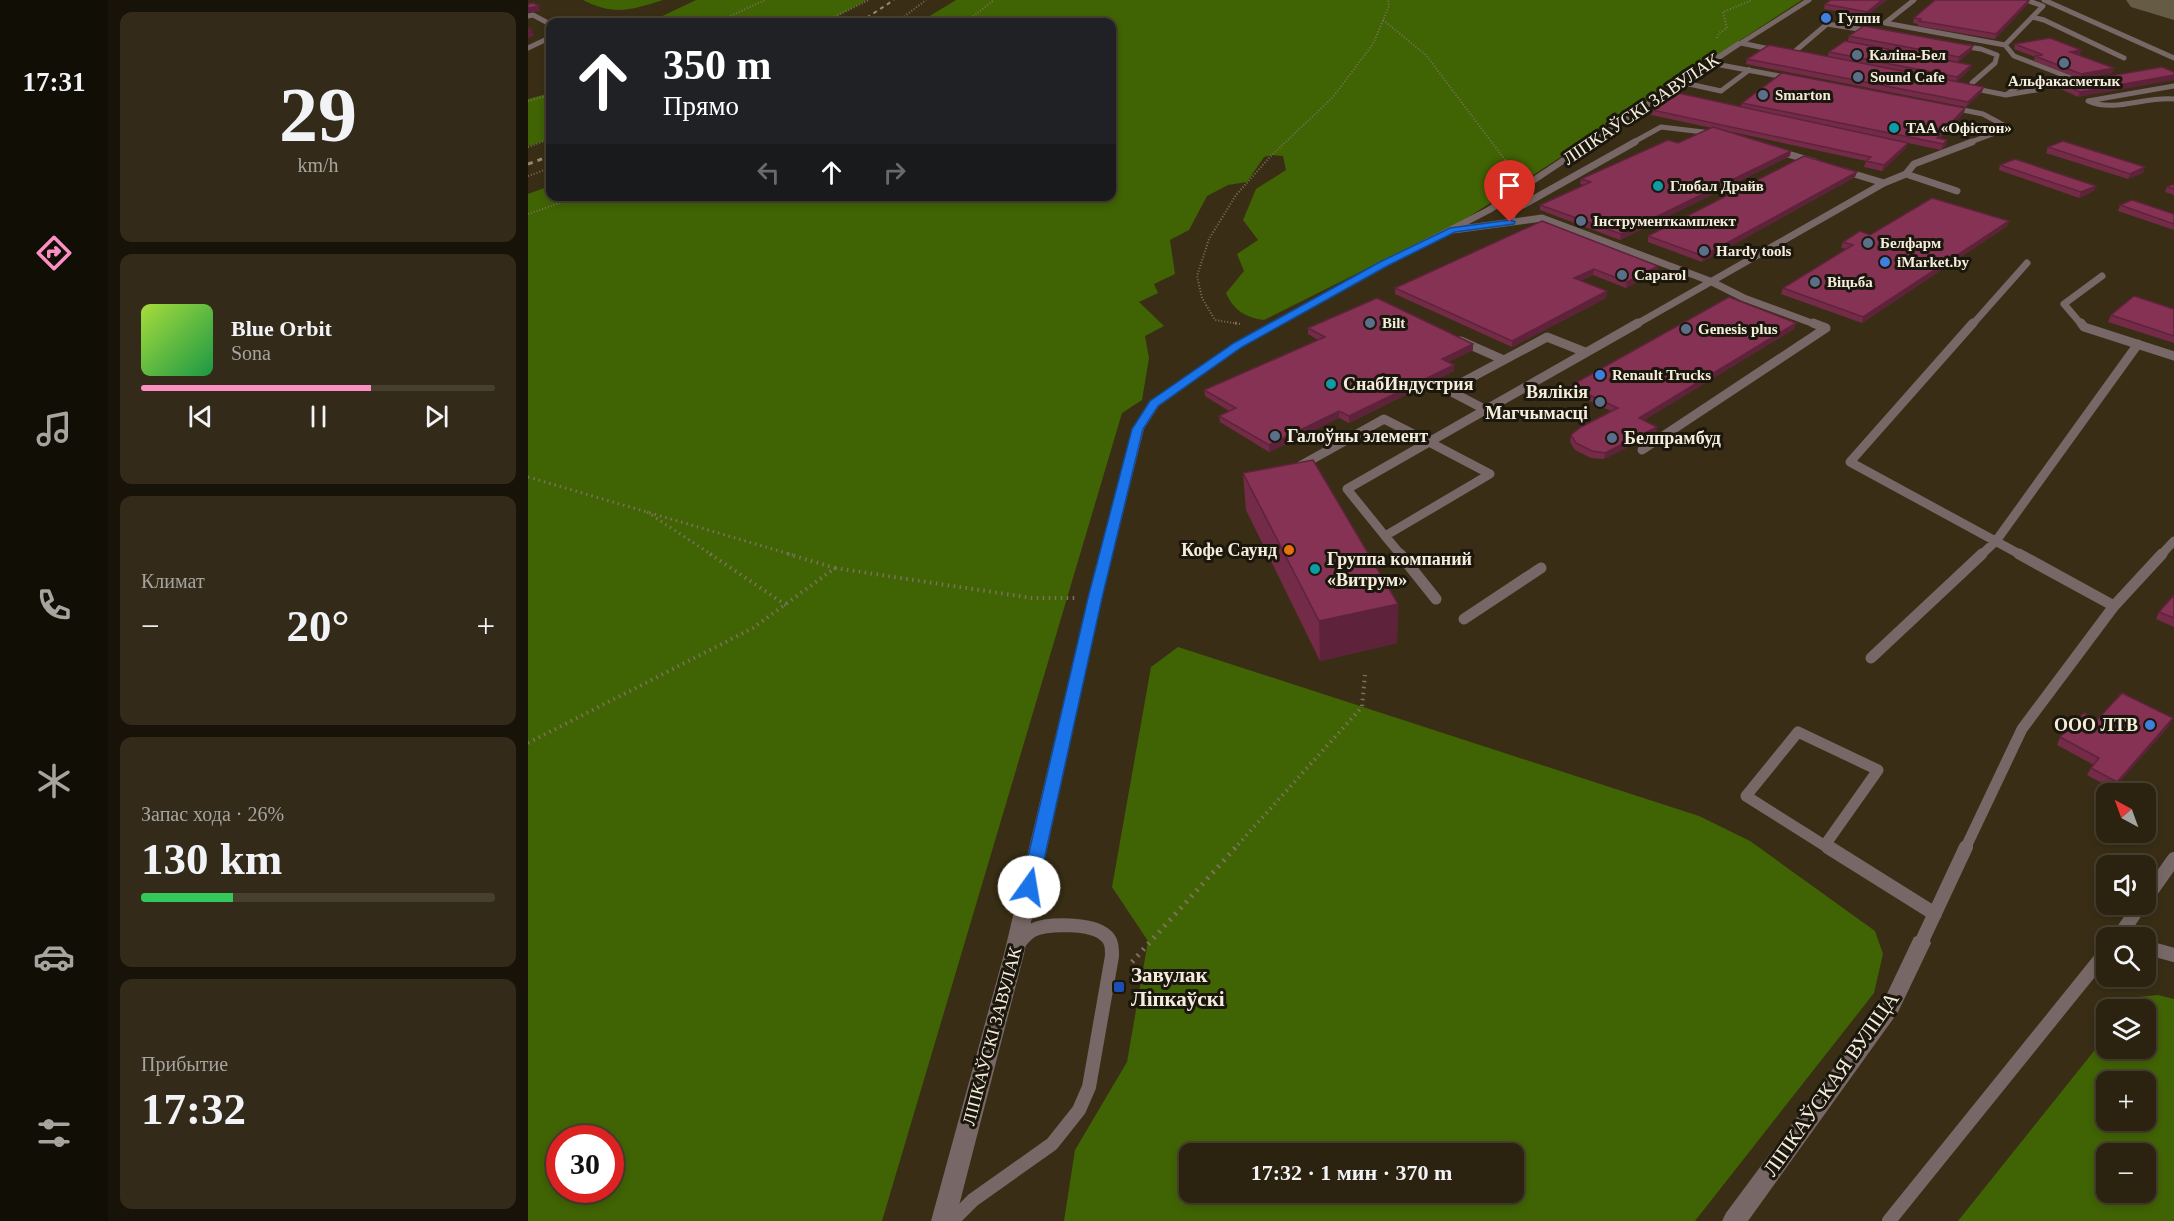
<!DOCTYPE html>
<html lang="ru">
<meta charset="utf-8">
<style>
:root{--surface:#2b2210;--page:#332a19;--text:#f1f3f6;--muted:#a6a49f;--line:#473f30;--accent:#fb8fc4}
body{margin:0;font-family:"Times New Roman",serif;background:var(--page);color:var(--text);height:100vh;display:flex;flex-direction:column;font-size:22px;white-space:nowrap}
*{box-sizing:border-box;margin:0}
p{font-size:20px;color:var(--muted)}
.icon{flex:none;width:33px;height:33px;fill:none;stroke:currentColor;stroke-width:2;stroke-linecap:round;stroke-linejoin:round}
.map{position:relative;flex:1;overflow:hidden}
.details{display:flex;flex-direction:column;gap:12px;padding:12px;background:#181309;width:420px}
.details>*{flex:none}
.guide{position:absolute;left:18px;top:18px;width:570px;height:183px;border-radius:12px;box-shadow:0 3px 9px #0003,0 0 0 2px var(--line);background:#202124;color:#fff;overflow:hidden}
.needle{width:39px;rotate:319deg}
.fabs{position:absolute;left:1568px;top:783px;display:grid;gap:12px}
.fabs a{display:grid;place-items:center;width:60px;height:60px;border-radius:12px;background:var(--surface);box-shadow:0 3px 9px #0003,0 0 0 2px var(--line);font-size:30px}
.speed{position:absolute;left:18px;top:1125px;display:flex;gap:12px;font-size:30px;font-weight:700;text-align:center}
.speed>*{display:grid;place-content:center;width:78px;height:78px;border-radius:50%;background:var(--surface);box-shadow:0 3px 9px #0003,0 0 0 2px var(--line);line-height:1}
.speed .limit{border:9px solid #d22;background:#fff;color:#111}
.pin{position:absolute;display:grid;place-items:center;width:51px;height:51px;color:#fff;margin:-62px -26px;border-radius:50% 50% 50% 0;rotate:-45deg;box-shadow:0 0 6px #0007}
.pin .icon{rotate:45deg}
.me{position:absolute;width:66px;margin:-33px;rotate:13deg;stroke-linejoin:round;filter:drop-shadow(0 0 4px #0008)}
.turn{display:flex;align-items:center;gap:21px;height:126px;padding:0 18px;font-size:27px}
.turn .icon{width:78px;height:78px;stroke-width:2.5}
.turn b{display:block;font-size:42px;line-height:51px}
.lanes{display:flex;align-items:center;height:57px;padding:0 18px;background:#0003;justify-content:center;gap:30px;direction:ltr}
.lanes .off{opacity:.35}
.big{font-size:45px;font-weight:700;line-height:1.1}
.details .widget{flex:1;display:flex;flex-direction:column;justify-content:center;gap:9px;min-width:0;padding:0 21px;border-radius:12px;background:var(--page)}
.details .dial{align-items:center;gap:0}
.dial b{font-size:78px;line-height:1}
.song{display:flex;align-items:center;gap:18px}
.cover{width:72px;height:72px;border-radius:9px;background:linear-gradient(135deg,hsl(80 70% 55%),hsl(140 70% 35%))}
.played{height:6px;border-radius:3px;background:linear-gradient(90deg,var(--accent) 65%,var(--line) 65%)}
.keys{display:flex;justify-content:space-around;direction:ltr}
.heat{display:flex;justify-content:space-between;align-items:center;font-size:33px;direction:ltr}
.charge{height:9px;border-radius:4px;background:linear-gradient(90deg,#34c759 26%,var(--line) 0)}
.trip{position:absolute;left:651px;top:1143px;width:345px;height:60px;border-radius:12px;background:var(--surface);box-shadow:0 3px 9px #0003,0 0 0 2px var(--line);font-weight:700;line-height:60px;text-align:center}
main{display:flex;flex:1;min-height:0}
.tabs{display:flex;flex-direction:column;width:108px;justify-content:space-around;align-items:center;background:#110e06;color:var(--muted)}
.tabs .icon{width:42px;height:42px}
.tabs .current{color:var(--accent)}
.tabs b{font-size:27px;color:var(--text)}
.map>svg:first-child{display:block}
.forest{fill:#406304;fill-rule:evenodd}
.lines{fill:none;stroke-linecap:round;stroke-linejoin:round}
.taxiway{fill:#665c45;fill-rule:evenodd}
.path-far3{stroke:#7b715c;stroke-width:2;stroke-dasharray:1 2;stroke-linecap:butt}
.path-far2{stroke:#7b715c;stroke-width:3;stroke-dasharray:1.5 4;stroke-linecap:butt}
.path-far1{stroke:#7b715c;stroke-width:4;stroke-dasharray:1.5 4.5;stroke-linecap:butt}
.path{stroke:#7b715c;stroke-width:5;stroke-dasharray:2 6;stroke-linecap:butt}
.lane-far4{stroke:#776867;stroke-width:5}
.lane-far3{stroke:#776867;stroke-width:7}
.lane-far2{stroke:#776867;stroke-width:9}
.lane-far1{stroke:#776867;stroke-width:11}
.lane{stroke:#776867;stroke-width:14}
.street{fill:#776867;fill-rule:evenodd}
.rail-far1{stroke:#928975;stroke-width:2;stroke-dasharray:4 4;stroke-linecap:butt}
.rail{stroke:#928975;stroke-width:3;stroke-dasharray:5 5;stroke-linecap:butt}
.wall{fill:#732b48}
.shaded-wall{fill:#5e233b}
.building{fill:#863254;stroke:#5e233b;stroke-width:1.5}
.route{fill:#1a73e8;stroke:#114b97;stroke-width:1.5}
.shop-dot{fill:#3f7fe0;stroke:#1c170c;stroke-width:2}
.service-dot{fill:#5c6f8a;stroke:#1c170c;stroke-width:2}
.culture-dot{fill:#0f9aa8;stroke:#1c170c;stroke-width:2}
.food-dot{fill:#e8710a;stroke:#1c170c;stroke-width:2}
.transit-dot{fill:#1a4fb4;stroke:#1c170c;stroke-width:2}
.labels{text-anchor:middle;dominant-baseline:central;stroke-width:6;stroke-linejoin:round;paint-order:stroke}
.far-poi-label{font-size:15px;font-weight:bold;fill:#f4edde;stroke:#1c170c;text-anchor:start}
.street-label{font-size:18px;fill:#f4edde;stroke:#1c170c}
.poi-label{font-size:18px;font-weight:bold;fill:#f4edde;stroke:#1c170c;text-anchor:start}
.near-poi-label{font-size:21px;font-weight:bold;fill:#f4edde;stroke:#1c170c;text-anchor:start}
.near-street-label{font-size:21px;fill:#f4edde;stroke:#1c170c}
</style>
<main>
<nav class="tabs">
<b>17:31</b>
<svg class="icon current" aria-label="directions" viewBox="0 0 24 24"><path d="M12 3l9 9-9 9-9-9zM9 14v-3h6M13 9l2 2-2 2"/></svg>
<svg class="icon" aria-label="music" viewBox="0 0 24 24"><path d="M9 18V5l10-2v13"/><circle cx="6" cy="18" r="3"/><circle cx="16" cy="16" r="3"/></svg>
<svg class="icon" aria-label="phone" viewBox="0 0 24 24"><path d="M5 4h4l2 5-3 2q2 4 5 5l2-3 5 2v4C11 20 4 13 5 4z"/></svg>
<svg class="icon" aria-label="climate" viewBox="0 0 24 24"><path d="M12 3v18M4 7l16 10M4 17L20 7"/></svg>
<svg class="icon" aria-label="car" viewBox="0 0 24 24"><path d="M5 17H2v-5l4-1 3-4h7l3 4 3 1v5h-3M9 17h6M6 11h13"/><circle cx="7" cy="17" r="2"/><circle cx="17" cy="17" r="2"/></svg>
<svg class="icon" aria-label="filters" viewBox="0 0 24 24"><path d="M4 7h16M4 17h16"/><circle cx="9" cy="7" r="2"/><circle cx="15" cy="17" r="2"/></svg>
</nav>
<section class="details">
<div class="widget dial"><b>29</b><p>km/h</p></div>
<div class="widget">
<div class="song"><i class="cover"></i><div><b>Blue Orbit</b><p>Sona</p></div></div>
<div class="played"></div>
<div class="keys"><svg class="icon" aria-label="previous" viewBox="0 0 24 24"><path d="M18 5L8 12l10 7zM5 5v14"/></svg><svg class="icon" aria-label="pause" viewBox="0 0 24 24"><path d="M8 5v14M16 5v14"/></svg><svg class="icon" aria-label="next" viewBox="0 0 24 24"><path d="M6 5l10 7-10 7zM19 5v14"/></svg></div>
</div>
<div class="widget"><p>Климат</p>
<div class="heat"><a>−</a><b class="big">20°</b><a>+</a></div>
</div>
<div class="widget"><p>Запас хода · 26%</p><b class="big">130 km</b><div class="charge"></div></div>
<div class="widget"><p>Прибытие</p><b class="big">17:32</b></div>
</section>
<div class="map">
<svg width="1646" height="1221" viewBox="0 0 1646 1221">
<rect width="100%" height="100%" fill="#392e15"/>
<!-- forest -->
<path class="forest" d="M55,0H135C103,10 86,16 55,0Z
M168,0H339L298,22H122Z
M428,0H1274L936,220L736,320C718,318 705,310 698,293L716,271L709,254L730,240L715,220L728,189L758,170L755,156L744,155L736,157L719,182L700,185L679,196L661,230L642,240L647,274L626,284L630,293L611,302L636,326L617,336L621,358L614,400L594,413L354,1221H0V194L22,186V196H584V22H392ZM32,1138H82V1190H32Z
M22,93V139L0,146V99Z
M650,647L1171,816L1222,841L1347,931L1355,954L1346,993L1167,1221H536L547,1150L599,1062L620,941L584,887L623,667ZM662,1154H986V1192H662Z
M1630,995L1646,999V1221H1430L1578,1036V1048H1617V1010L1600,1009L1610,997ZM1578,1082H1617V1120H1578ZM1578,1154H1617V1192H1578Z"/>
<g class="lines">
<!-- taxiway -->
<path class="taxiway" d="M1598,0H1646V20L1603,7Z"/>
<!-- path-far3 -->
<path class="path-far3" d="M855,20L898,55L987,173
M189,22L237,0
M296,22L341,0
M369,22L398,0
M438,22L466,0
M1189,38L1191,33L1199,28L1195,12L1224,0
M0,101L22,95
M0,147L22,139
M0,176L22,168
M0,214L52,196
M712,324L687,320L674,298L669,276L681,239L708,195L742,157L805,97L845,44L861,6L860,0"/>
<!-- path-far2 -->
<path class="path-far2" d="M707,323L712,324
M0,477L265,555
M119,512L184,555"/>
<!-- path-far1 -->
<path class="path-far1" d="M182,554L258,605
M307,568L504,598H547
M0,743L225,628L307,568L260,554
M706,849L834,707L837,675"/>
<!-- path -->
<path class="path" d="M604,962L708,847"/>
<!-- lane-far4 -->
<path class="lane-far4" d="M1386,0L1357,23L1477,45
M1498,0L1515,6L1477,45L1486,56L1551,81
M1516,0L1646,58
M0,16L5,15L22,24
M1504,17L1516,20L1596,58
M1213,43L1251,51
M1213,43L1281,0
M1433,46L1453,49L1469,55L1467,63L1444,83
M0,48L19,39L22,35
M1265,53L1299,24L1343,31
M1182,63L1262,78
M1500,79L1514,89L1478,95Z
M1152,82L1193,91L1221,70
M1646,86L1560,101C1586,113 1618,96 1646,99
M1443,88L1478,95
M1425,108L1455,114L1481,128L1440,143
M1104,143L1133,127L1192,134"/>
<!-- lane-far3 -->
<path class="lane-far3" d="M1250,151L1287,162
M1316,171L1356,183
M1378,174L1429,191
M982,222L986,210L1107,142
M925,230L1014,218L1182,281L1216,298L1289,325
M1107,325L1356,183L1378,174L1386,164L1444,142
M1444,325L1499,263
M1554,325L1536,304L1574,276"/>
<!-- lane-far2 -->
<path class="lane-far2" d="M1445,323L1322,462L1493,555
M1553,323L1556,327L1646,356
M933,341L976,360
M958,410L920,390L1019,337L1057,352
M1114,450L1298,328L1285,323
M772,466L856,419L901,442
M857,536L819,489L901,442
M873,555L857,536L962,474L901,442L1110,323
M1453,555L1468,541L1610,344
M1633,555L1646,541"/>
<!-- lane-far1 -->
<path class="lane-far1" d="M872,554L908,599
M1491,554L1586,606
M936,619L1013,568
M1343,658L1454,554
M1297,845L1350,770L1270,732L1218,796L1302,849
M1437,849L1494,729L1586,606L1634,554"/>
<!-- lane -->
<path class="lane" d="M1300,847L1407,914
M1617,900L1646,859
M1590,938L1613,904
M1393,943L1438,847
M1617,947L1646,955
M424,1221L445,1200L524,1144L551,1110L561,1087L584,956C584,948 584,940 577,935C564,923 520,923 505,930C499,933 495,938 491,943
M1361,1221L1578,952"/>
<!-- street -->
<path class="street" d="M1210,41L1217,43L964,212L860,266L714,347L631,406L616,429L574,598L496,954L427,1221H403L476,954L560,598L604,429L620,404L706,343L852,262L958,208Z
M1393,935L1400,937L1403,943L1370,1012L1220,1221H1194L1198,1213L1356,1000L1386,937Z"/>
<!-- rail-far1 -->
<path class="rail-far1" d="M332,22L366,0"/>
<!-- rail -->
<path class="rail" d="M0,164L22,156"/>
</g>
<!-- wall -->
<path class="wall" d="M1303,0H1359L1338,16L1296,9L1297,4Z
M1500,4L1467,39L1390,26V24L1385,23L1386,18Z
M1321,36L1444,50L1430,62L1320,41Z
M1487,44L1552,54L1551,55L1584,73L1552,79L1506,61L1507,57L1486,49Z
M1301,52L1443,65L1442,69L1428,82L1454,92L1438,107L1218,64L1219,59L1300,56Z
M1634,67L1550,97L1533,89L1535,84Z
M1214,103L1436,113L1412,138L1418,145L1413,150L1380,143L1378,148L1354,171L1336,167L1338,161L1195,130L1262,156L1092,240L1012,210V205L1056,185L1052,184L1053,179L1150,143L1184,128L1123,115L1124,110L1213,107Z
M1520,147L1615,173L1600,179L1518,153Z
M1472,165L1566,191L1551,198L1471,170Z
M1327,177L1174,262L1120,242V236Z
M1646,184V195L1637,192L1639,187Z
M1592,205L1646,214V230L1590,211Z
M1014,221L1130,266L1129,272L1098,288L1065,275L1052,281L1078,298L984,347L867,294V288Z
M1481,221L1479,226L1334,323L1253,294L1255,288L1319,249L1313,248L1315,242L1342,235Z
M1646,309V343L1580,322L1583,315Z
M1268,323L1266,329L1116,420L1128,433L1076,459L1063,458L1047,450L1042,442L1043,435L1083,411L1042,392V386Z
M780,328L945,350L920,362L926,371L821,423L811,418L741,452L692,422L691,416L701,411L677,396L676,390L790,340L780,334Z
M715,473L870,604L869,643L792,661L718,510Z
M1646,595V627L1628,619L1631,612Z
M1569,720L1641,726L1585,789L1559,775L1563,768L1566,765L1529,745L1532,737Z"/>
<!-- shaded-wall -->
<path class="shaded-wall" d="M1354,0H1359L1338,16L1339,12Z
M1502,0L1500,4L1467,39L1468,34Z
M11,6L12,11L0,13V8Z
M2,27L6,36L0,38V28Z
M1445,46L1444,50L1430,62L1431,57Z
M1553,50L1552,54L1541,56L1542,52Z
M1443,65L1442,69L1428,82L1429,77Z
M1586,68L1584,73L1552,79L1553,74Z
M1646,75V80L1550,97L1552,92Z
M1456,87L1454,92L1438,107L1440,102Z
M1437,108L1436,113L1407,143L1409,138Z
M1419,140L1418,145L1413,150L1415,144Z
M1380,143L1378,148L1354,171L1356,165Z
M1263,151L1262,156L1092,240L1093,234Z
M1617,167L1615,173L1600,179L1602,174Z
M1329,172L1327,177L1174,262L1175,256Z
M1568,186L1566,191L1551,198L1553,192Z
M1481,221L1479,226L1334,323L1335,317Z
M1130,266L1129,272L1098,288L1099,282Z
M1066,269L1065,275L1045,284L1046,278Z
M1079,291L1078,298L984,347V341Z
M1268,323L1266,329L1110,424L1111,418Z
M945,344V350L914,365V359Z
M926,365V371L821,423V416Z
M811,411V418L741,452V445Z
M1129,427L1128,433L1076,459L1077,453Z
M870,604L869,643L792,661L791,621Z
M1645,718L1641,726L1585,789L1589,782Z"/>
<!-- building -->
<path class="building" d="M1303,0H1354L1339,12L1297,4Z
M1407,0H1501L1468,34L1391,21L1393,19L1386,18Z
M5,3L11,6L0,8V4Z
M1336,26L1445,46L1431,57L1321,36Z
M1522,38L1553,50L1542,52L1586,68L1553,74L1507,56L1515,55L1487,44Z
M1317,41L1443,65L1429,77L1301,52Z
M1241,45L1456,87L1440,102L1219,59Z
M1634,67L1646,72V75L1552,92L1535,84Z
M1254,73L1437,108L1409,138L1419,140L1415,144L1214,103Z
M1150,93L1380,143L1356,165L1338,161L1343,157L1124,110Z
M1185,127L1263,151L1093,234L1012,205L1063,182L1053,179L1140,140L1150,143Z
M1535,141L1617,167L1602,174L1520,147Z
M1276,156L1329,172L1175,256L1120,236Z
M1487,159L1568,186L1553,192L1472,165Z
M1646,184V189L1639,187Z
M1404,198L1481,221L1335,317L1255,288L1325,245L1315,242L1332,231L1342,235Z
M1604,200L1646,214V224L1592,205Z
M1014,221L1130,266L1099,282L1066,269L1046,278L1079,291L984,341L867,288Z
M1606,296L1646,309V336L1583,315Z
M1201,297L1268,323L1111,418L1129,427L1077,453L1064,451L1048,443L1043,435L1053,427L1090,408L1042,386Z
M849,298L945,344L914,359L926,365L821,416L811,411L741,445L691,416L708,408L676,390L797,337L780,328Z
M785,460L870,604L791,621L715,473Z
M1646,595V618L1631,612Z
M1594,693L1645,718L1589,782L1563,768L1571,758L1532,737L1556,713L1569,720Z"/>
<!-- route -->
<path class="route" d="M982,220L987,222L986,224L927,232L859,266L714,347L630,406L615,429L574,598L510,887L507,892L501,894L495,892L493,887L560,598L604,429L622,401L706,343L852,262L922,228Z"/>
<!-- markers -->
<g class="shop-dot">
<circle cx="1298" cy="18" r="6"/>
<circle cx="1357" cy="262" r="6"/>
<circle cx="1072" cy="375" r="6"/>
<circle cx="1622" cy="725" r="6"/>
</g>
<g class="service-dot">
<circle cx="1329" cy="55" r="6"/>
<circle cx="1536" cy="63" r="6"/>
<circle cx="1330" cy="77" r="6"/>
<circle cx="1235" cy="95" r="6"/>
<circle cx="1053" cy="221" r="6"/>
<circle cx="1340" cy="243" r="6"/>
<circle cx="1176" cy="251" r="6"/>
<circle cx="1094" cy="275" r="6"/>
<circle cx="1287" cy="282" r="6"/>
<circle cx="842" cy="323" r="6"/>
<circle cx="1158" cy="329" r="6"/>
<circle cx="1072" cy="402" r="6"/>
<circle cx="747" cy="436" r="6"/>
<circle cx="1084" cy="438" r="6"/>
</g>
<g class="culture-dot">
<circle cx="1366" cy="128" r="6"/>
<circle cx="1130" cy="186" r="6"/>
<circle cx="803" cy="384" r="6"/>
<circle cx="787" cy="569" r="6"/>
</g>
<circle class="food-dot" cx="761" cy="550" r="6"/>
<rect class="transit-dot" x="585" y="981" width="12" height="12" rx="3"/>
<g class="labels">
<!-- far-poi labels -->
<g class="far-poi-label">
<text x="1310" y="18">Гуппи</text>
<text x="1341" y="55">Каліна-Бел</text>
<text x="1342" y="77">Sound Cafe</text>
<text x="1536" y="81" text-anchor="middle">Альфакасметык</text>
<text x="1247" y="95">Smarton</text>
<text x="1378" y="128">ТАА «Офістон»</text>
<text x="1142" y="186">Глобал Драйв</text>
<text x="1065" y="221">Інструменткамплект</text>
<text x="1352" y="243">Белфарм</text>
<text x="1188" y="251">Hardy tools</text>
<text x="1369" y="262">iMarket.by</text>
<text x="1106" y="275">Caparol</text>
<text x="1299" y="282">Віцьба</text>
<text x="854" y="323">Bilt</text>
<text x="1170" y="329">Genesis plus</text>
<text x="1084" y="375">Renault Trucks</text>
</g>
<!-- street labels -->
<g class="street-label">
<text transform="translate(1113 109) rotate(-34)">ЛІПКАЎСКІ ЗАВУЛАК</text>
<text transform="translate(464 1036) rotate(-75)">ЛІПКАЎСКІ ЗАВУЛАК</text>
</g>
<!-- poi labels -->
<g class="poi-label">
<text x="815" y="384">СнабИндустрия</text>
<text x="1060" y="392" text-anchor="end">Вялікія<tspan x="1060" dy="21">Магчымасці</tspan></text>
<text x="759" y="436">Галоўны элемент</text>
<text x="1096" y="438">Белпрамбуд</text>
<text x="749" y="550" text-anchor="end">Кофе Саунд</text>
<text x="799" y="559">Группа компаний<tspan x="799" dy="21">«Витрум»</tspan></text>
<text x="1610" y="725" text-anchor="end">ООО ЛТВ</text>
</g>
<!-- near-poi labels -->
<g class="near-poi-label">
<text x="603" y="975">Завулак<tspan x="603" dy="24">Ліпкаўскі</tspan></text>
</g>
<!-- near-street labels -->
<g class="near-street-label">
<text transform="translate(1303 1084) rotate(-55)">ЛІПКАЎСКАЯ ВУЛІЦА</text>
</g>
</g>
</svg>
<div class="fabs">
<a><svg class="needle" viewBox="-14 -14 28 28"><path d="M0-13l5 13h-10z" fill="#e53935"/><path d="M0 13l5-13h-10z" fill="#a6a49f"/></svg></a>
<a><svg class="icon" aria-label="sound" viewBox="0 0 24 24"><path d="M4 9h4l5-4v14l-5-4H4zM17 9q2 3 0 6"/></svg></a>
<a><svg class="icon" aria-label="search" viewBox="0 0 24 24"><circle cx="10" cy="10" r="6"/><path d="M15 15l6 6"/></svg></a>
<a><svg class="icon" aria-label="layers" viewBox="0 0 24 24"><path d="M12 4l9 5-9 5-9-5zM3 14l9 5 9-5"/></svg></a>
<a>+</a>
<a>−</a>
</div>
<div class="speed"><div class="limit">30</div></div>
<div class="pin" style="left:982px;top:222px;background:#d93025"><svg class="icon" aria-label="arrive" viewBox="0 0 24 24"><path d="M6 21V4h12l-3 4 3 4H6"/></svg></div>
<svg class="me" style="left:501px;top:887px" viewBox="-20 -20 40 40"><circle r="19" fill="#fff"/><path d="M0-13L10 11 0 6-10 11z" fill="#1a73e8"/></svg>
<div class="trip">17:32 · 1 мин · 370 m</div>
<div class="guide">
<div class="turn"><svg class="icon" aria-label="ahead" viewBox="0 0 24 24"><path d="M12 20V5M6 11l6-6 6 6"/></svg><div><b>350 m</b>Прямо</div></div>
<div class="lanes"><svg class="icon off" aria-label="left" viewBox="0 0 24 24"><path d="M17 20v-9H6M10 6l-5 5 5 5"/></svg><svg class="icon" aria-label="ahead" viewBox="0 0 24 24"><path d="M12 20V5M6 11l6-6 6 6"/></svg><svg class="icon off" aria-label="right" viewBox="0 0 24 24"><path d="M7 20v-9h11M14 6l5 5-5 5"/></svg></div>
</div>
</div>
</main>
